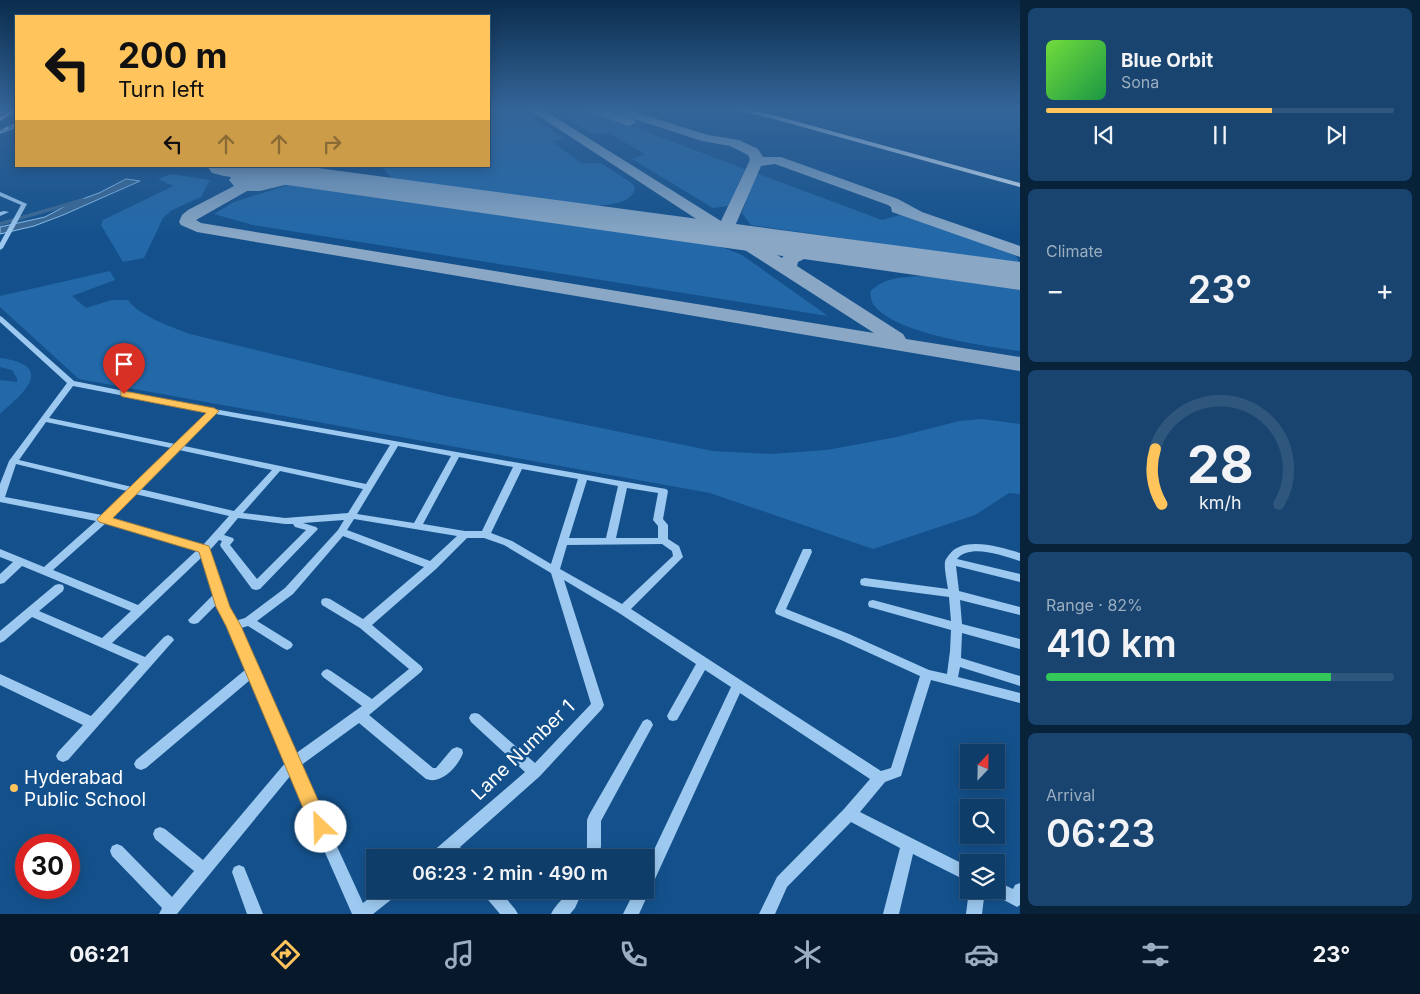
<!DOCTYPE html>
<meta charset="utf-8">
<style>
:root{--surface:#0f3d69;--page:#18446f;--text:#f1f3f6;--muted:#9baec0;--line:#2f567d;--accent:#ffc45c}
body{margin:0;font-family:Inter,sans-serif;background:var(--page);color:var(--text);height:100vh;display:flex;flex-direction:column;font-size:19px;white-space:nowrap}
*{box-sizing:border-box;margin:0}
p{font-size:16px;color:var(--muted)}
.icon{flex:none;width:28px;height:28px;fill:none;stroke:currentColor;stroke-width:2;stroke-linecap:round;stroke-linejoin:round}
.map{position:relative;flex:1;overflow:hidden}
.drawer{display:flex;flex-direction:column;gap:8px;padding:8px;background:#08223a;width:400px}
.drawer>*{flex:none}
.hud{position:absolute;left:15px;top:15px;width:475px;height:152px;border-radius:0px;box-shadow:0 2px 12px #0003,0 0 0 1px var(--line);background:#ffc45c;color:#111;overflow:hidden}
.needle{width:32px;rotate:22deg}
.controls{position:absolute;left:960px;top:744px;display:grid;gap:10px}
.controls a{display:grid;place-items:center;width:45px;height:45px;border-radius:0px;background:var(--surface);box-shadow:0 2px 12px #0003,0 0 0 1px var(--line);font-size:25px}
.speed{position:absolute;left:15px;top:834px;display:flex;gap:10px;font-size:25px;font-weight:700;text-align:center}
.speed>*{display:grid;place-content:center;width:65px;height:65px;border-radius:50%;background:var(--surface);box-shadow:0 2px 12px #0003,0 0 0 1px var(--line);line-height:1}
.speed .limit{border:8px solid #d22;background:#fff;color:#111}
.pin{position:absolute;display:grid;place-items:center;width:42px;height:42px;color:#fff;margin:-51px -21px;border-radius:50% 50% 50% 0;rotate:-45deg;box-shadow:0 0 5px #0007}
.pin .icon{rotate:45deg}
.me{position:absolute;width:55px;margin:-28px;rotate:336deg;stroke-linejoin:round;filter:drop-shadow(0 0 4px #0008)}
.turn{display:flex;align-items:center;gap:18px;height:105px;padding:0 20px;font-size:22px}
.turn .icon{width:65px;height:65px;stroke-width:2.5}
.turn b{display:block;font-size:35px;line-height:42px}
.lanes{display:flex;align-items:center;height:48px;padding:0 20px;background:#0003;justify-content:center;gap:25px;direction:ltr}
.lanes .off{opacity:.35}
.big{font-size:38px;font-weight:600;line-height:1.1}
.drawer .widget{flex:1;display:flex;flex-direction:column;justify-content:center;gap:8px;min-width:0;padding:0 18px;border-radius:8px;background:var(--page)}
.drawer .dial{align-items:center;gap:0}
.dial svg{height:130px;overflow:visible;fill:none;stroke:var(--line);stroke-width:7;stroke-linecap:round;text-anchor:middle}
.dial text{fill:var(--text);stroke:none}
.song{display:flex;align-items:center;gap:15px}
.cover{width:60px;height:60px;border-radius:8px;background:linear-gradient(135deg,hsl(100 70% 55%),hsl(140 70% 35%))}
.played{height:5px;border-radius:2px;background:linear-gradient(90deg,var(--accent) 65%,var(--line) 65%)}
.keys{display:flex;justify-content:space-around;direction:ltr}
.heat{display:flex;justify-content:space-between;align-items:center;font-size:28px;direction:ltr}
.charge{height:8px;border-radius:4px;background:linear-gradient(90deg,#34c759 82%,var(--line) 0)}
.trip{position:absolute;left:366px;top:849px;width:288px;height:50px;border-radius:0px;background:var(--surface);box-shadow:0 2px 12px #0003,0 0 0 1px var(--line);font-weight:600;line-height:50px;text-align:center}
.dock{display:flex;height:80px;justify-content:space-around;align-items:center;background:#06182a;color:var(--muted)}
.dock .icon{width:35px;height:35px}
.dock .active{color:var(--accent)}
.dock b{font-size:22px;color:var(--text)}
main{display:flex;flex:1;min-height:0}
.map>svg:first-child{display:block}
.green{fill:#2369a9}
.water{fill:#3b6894;stroke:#8fc5f4}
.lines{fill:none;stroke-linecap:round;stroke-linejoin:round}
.canal{fill:#3b6894;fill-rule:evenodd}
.taxiway{fill:#8aa8c6;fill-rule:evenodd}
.runway{fill:#8aa8c6;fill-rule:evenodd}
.minor{fill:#9dc9f0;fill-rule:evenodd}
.major{fill:#e6f2ff;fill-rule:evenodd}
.rail-casing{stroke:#fff;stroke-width:2}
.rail{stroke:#14518c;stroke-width:1;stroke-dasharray:4.5;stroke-linecap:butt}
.route{fill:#ffc45c;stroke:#a67f3c}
.poi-dot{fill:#ffc45c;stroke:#14518c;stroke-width:2}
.labels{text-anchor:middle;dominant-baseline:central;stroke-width:5;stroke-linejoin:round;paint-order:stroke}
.near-street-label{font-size:19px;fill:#fff;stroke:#14518c}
.near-poi-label{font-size:19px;fill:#fff;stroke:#14518c;text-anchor:start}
</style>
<main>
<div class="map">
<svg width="1020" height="914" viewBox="0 0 1020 914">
<rect width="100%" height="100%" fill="#14518c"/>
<!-- green -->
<path class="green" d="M489,109H519L565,139L551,141L581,163H601L633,184L635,188C631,207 598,206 583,205L393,180L381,166H489Z
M585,109L745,169L728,206L713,208L632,159L645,154L609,133L593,134L562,115Z
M756,173L882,220L900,215L912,217L1007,252L1016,256L1020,264L751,225L742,213Z
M171,174L210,180L201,197L172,210L163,218L144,258L123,262L101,225L103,220L173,186L158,179Z
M288,185L706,243L727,249L742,255L828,316L253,225L214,214L234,202Z
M110,271L115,280L72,296L86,308L112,300H128C139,316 172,327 190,334L450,397L713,451L771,454L827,450L897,437L959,421L982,419L1020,424V494L1009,493L975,515L873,549L710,493L79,379L0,307V296Z
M924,276L1020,290V351C985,346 894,334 873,304C871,301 871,296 870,292C884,277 904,277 924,276Z
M0,358C9,359 18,361 26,366C44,380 10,404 0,414V380L17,382V378L12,370L0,367Z"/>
<!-- water -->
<path class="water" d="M126,179L140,181L63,215L34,226L0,234V227L45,217L71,203L99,193Z"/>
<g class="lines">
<!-- canal -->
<path class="canal" d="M83,198L86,200L85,201L0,226V222Z"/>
<!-- taxiway -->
<path class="taxiway" d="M528,109H542L721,221L749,162L750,159L748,155L730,146L702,141L610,111L608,109H625L708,135L739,140L758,149L763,157H781L898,199L922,212L1020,246V257L892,212L891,207L888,205L775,164L761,166L735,226C741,233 751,232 756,239L755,241L782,258L784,255L809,245L832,246L835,250L832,254L812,255L798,262L797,266L903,334L906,339L1020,357V371L197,232L181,225L179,222L182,215L188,210L234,186L229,180C234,173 240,169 248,167C262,164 314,168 322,179L320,182L293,183L260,191H247L196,220L201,223L874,333L737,245L723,241L721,237L722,235C710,229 696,238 682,235L680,231L682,227L704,224ZM268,174L284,176L264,181ZM253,175V176L244,180Z
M584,109H601L634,119L636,122L630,126L626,125L586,111Z"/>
<!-- runway -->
<path class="runway" d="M207,166H303L1020,262V290L224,176L212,173Z"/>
<!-- minor -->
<path class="minor" d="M8,109H12L0,115V112Z
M15,126H16V128L0,134V132Z
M0,192L27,204L3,248L0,250V243L21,205L0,196Z
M4,211L9,212L0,216V212Z
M0,316L2,317L74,381L214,409L666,489L668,491L663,519L668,525V539L679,546L683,557L631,609L881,771L891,768L920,676L841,640L776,614L775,611L803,549H811L812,552L786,609L849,634L929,670L947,674L950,651L951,630L873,608L869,607L868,604L869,601L873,600L951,621L949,597L865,586L861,585L860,582L861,579L865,578L948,589C947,582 944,568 945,562C945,560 948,556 949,555C962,535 1002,547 1020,553V561C1003,556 970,543 957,559L1020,574V582L956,566L959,591L1020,607V615L960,600L962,624L1020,639V649L962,633L961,658L1020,676V686L960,667L958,677L1020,693V703L931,680L901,776L885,782L860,812L969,867V882L913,854L899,914H883L900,848L851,822L787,887L775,914H759L777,877L844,809L870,779L740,693L639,914H623L635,890H645V869L731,687L705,670L677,720L673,721L669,720L667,716L669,712L696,664L619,613L564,580L604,705L602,709L540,776L460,847L467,858L449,856L429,858L431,853L525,772L471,722L469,718L471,714L475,713L479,714L535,763L591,704L551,573L504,545L484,538H467L436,569L372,625L421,666L423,669L421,672L369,715L433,768H436L452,749L457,747L462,749L463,753C458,766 442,785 426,779L359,723L300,766L363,903L380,890H399L397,895L373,914H352L291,775L177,914H159L162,908L112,856L110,851L112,846L117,844L122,846L172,897L194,871L155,839L153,834L155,829L160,827L165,829L203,860L286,762L250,680L146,768L141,770L136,768L134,764L136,760L245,670L217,604L198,623L194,624L190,623L188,620L214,594L202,557L112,643L145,657L164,637L168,635L172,637L174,640L68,760L63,762L58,760L56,756L58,752L83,725L0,685V674L91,716L139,664L32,617L4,641L0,643V631L55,585L59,584L63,585L64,588L63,591L39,611L102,638L131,611L22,566L4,583L0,584V574L13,562L0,557V549L44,567L96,521L0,502V484L9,461L67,383L0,322ZM73,386L208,412L175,444L49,418ZM216,414L390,445L366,484L184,446ZM46,422L171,448L132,487L19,460ZM398,446L451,456L414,523L357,514ZM179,450L272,470L234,511L140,489ZM459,457L513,467L482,531H465L423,524ZM16,464L127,491L102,515L5,497ZM522,469L578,479L551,564L512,541L491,533ZM280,471L363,489L348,513L285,518L243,513ZM587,480L618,486L606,538H569ZM627,488L658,493L653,520L658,526V538H616ZM135,494L229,516L203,545L111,518ZM238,518L285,524H293L295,527L306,530L257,579L230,545L234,540L233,538L224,535ZM354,519L457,536L430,561L347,530ZM344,520L338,530L285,588L245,618L235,621L228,607L210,550L219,540L222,541L220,545L221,547L252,589L256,590L260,589L318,529L316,527L303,523ZM106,523L197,550L138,605L53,570ZM343,536L424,567L363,619L330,599L326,598L322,599L321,602L322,605L360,628L409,669L372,699L331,671L327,669L323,671L321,674L323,677L362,706L295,754L238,629L248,626L283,648L287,650L291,648L293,645L291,642L257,621L293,594ZM662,544L672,551L673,556L622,604L560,569L567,545Z
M647,719L651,721L653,725L601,821V847L597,858H583L587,847V820L589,815L643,721Z
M239,865L244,867L263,914H247L232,872L234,867Z
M996,881L1013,889L1015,885L1020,883V905L1017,907L991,893L989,890H996Z
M482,890H499L515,909L518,914H500L484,895Z
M568,890H583L575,908L570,914H551C555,905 564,899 568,890Z
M976,890L981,893L984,898L982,914H966L968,898L971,893Z"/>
<!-- major -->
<path class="major" d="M13,109H16V111L0,121V117Z
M731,109H741L773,115L1020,183V187L770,118Z"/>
<defs>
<path id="rail" d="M0,131L16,124"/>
</defs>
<!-- rail casing -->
<use href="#rail" class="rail-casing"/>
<!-- rail -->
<use href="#rail" class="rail"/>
</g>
<!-- sky -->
<linearGradient id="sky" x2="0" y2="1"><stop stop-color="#0b2d4d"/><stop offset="0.46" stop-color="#346599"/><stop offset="1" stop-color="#346599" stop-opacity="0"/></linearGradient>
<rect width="1020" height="237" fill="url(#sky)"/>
<!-- route -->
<path class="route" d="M121,391H124L214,408L219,411L113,518L209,546L230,607L241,626L330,827L327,834L321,836L314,834L226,626L216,607L199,552L99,522L97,519L206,413L124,397L121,396Z"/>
<!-- markers -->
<circle class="poi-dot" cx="14" cy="788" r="5"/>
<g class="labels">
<!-- near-street labels -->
<g class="near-street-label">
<text transform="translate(523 750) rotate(-44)">Lane Number 1</text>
</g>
<!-- near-poi labels -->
<g class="near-poi-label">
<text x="24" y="777">Hyderabad<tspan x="24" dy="22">Public School</tspan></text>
</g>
</g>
</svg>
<div class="controls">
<a><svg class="needle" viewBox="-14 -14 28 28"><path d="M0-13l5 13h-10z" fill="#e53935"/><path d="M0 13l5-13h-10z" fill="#9baec0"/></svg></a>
<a><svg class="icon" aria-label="search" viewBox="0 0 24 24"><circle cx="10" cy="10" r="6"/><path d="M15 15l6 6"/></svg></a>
<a><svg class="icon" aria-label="layers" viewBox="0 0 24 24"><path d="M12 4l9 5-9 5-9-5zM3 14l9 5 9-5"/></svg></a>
</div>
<div class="speed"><div class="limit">30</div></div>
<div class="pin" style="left:124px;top:394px;background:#d93025"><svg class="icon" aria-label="arrive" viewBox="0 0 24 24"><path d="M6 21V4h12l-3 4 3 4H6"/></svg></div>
<svg class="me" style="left:321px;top:827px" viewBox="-20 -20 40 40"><circle r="19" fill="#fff"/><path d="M0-13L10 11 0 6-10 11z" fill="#ffc45c"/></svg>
<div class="trip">06:23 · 2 min · 490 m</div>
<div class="hud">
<div class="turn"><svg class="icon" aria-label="left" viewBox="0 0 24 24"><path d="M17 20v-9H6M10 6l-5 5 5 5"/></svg><div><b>200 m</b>Turn left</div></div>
<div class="lanes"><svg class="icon" aria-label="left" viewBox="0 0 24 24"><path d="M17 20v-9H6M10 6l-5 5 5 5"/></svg><svg class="icon off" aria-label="ahead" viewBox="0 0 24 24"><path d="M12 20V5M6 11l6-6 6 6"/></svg><svg class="icon off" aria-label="ahead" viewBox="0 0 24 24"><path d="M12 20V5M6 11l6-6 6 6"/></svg><svg class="icon off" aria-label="right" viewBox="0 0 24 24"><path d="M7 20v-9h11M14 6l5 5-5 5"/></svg></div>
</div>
</div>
<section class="drawer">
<div class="widget">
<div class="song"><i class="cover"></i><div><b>Blue Orbit</b><p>Sona</p></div></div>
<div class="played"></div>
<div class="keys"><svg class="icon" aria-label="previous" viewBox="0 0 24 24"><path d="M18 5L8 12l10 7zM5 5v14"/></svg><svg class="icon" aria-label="pause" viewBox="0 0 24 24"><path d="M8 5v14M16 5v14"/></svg><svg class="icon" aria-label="next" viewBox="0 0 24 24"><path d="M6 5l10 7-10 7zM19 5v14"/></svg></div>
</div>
<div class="widget"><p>Climate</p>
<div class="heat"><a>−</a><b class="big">23°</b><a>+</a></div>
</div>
<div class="widget dial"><svg viewBox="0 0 100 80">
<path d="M14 69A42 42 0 1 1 86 69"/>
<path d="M14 69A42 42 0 0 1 10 35" stroke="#ffc45c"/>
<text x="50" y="56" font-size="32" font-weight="700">28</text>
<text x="50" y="72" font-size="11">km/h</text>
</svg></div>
<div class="widget"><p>Range · 82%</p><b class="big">410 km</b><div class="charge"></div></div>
<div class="widget"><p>Arrival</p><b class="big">06:23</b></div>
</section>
</main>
<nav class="dock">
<b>06:21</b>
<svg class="icon active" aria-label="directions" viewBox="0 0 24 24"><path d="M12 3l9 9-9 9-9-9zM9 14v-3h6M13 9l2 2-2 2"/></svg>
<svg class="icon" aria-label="music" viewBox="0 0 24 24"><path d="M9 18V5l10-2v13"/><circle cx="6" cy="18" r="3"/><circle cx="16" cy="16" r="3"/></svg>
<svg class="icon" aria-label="phone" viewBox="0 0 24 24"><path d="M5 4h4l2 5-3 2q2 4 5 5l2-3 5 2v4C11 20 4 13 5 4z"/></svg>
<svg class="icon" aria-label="climate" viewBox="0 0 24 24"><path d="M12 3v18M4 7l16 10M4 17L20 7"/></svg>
<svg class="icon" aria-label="car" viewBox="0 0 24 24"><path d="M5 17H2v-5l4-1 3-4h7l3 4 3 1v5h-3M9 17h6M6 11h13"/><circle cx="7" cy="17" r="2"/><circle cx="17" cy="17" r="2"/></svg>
<svg class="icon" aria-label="filters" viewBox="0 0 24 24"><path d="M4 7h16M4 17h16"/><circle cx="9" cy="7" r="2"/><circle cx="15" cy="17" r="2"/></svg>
<b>23°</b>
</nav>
